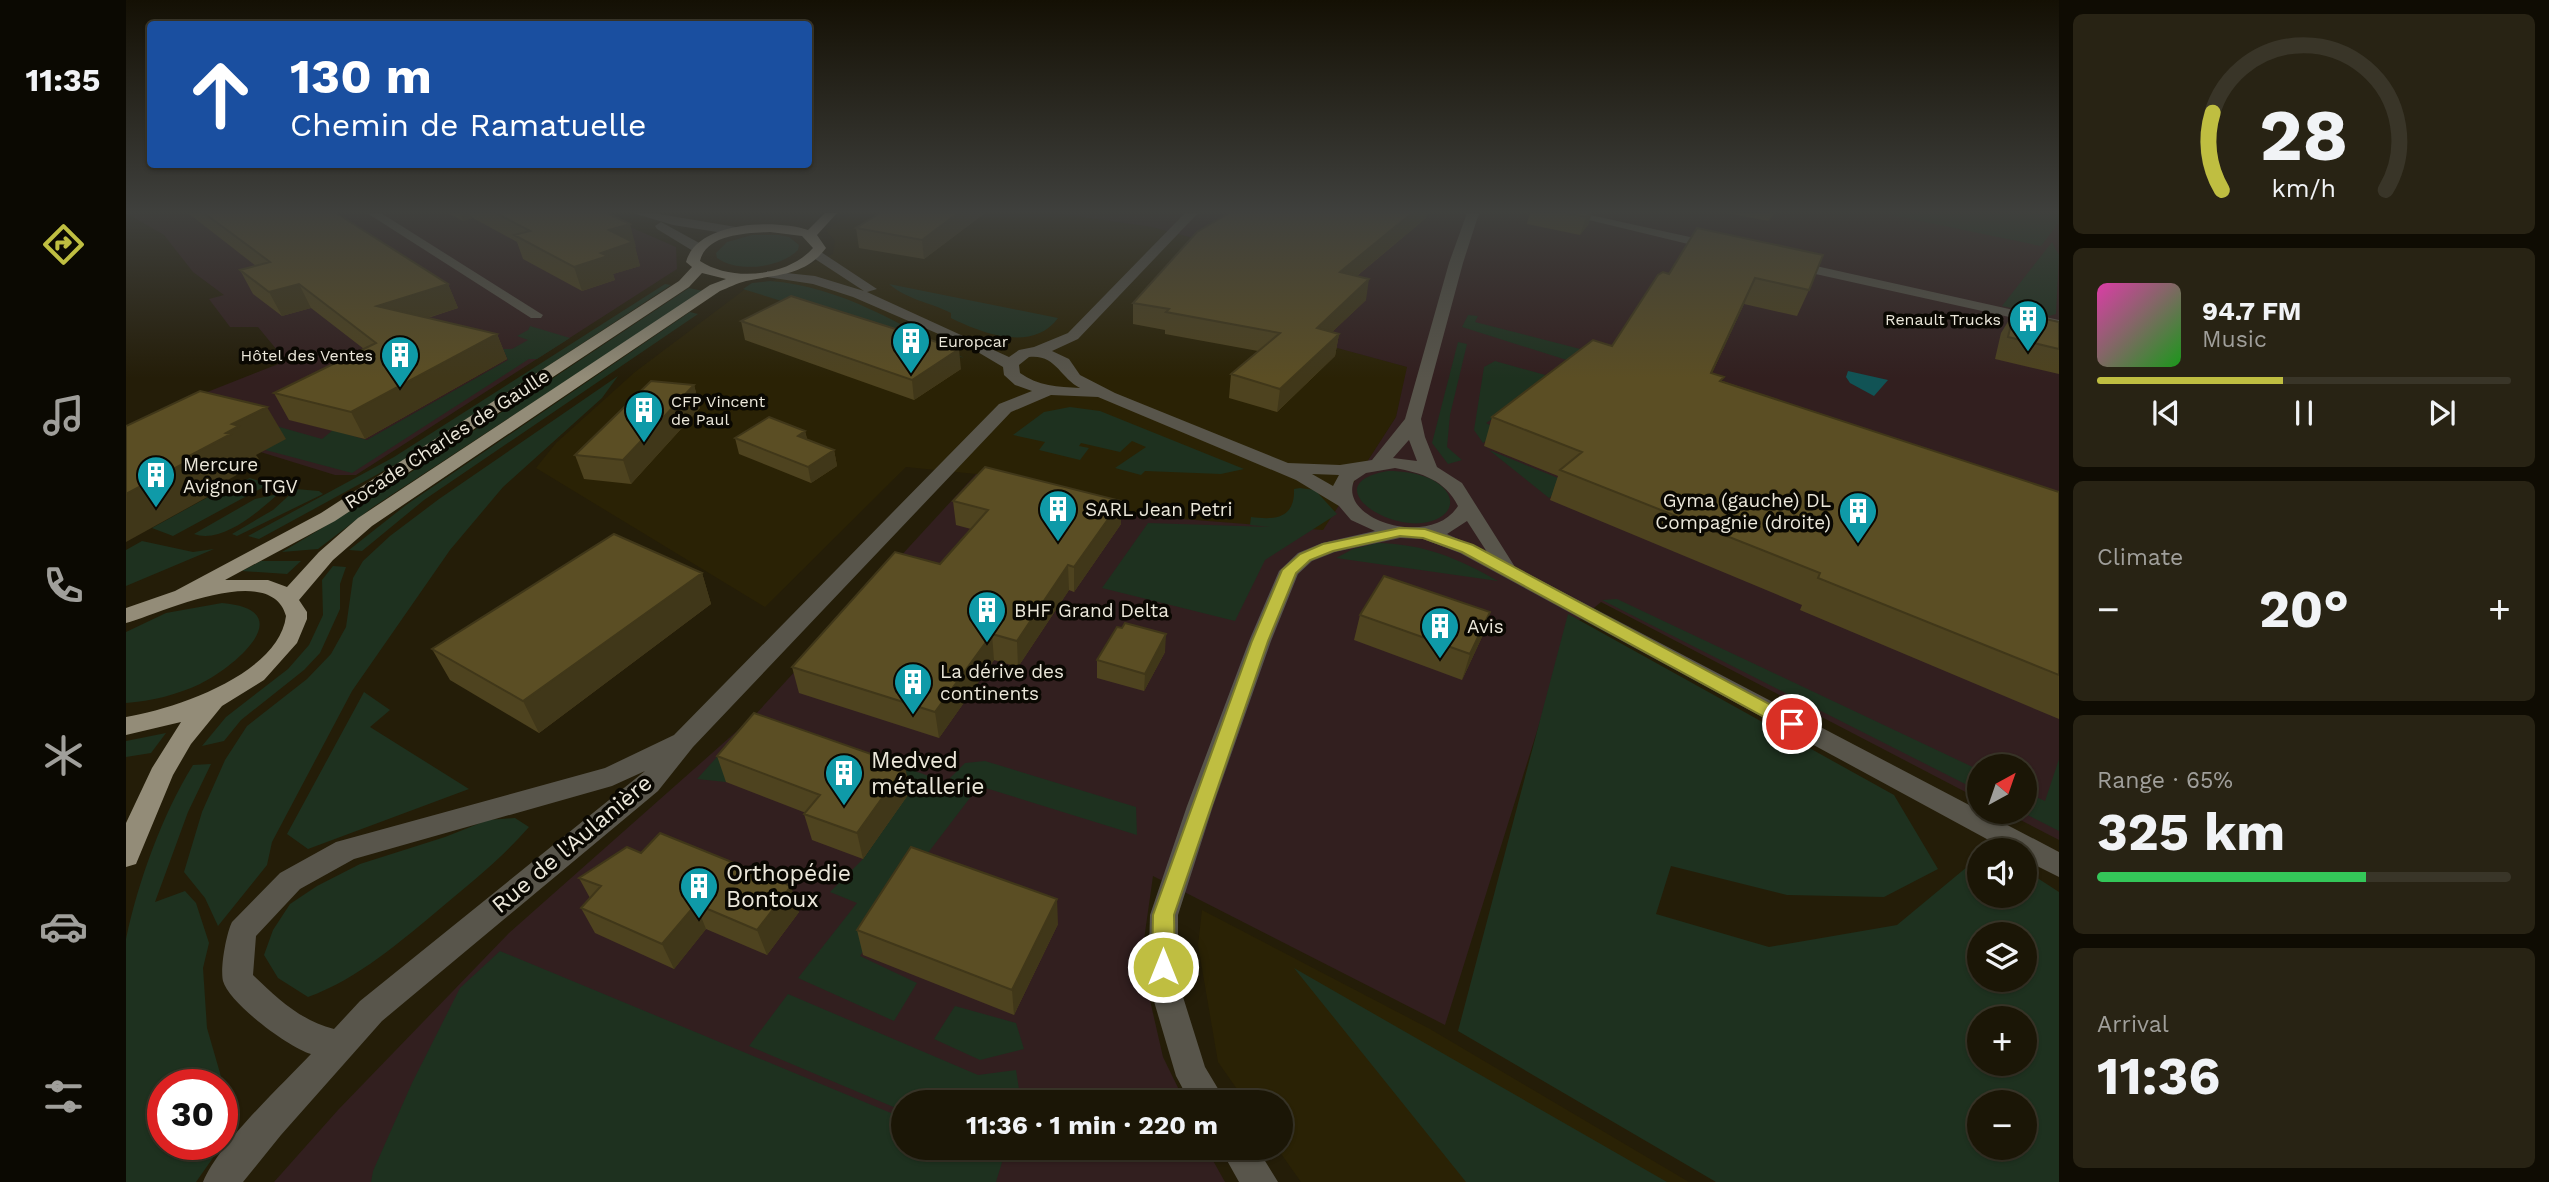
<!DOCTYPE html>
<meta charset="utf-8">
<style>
:root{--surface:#1b1606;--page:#282314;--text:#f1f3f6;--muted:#a09f9b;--line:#393528;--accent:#bfbe41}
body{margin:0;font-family:"Work Sans",sans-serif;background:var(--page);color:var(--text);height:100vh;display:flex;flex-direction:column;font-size:26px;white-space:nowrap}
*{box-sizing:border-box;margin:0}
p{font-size:23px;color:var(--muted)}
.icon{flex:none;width:38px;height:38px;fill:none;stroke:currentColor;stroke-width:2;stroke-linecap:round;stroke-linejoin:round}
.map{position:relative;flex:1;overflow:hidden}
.details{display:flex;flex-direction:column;gap:14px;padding:14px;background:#0f0c03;width:490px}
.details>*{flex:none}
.guide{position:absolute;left:21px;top:21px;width:665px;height:147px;border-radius:7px;box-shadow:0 2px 5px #0004,0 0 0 2px var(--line);background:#1a4fa0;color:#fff;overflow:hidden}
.needle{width:46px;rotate:40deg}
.controls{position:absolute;left:1841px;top:754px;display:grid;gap:14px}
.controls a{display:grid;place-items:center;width:70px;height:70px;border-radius:50%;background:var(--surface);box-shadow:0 2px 5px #0004,0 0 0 2px var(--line);font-size:35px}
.speed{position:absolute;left:21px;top:1069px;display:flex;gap:14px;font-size:35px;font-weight:700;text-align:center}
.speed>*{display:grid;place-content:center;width:91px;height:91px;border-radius:50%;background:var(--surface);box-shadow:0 2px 5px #0004,0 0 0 2px var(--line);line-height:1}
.speed .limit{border:10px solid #d22;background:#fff;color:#111}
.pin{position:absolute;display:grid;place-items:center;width:60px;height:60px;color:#fff;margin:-30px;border:4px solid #fff;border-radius:50%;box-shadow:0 2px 7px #0007}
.me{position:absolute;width:77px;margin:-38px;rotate:0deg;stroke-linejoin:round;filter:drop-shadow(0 0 5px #0008)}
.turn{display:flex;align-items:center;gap:24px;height:147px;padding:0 28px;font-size:32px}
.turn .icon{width:91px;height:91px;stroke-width:2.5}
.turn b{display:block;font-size:49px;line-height:60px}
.big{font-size:52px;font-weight:700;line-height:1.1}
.details .card{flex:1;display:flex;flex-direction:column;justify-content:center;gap:10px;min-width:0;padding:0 24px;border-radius:10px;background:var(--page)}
.details .dial{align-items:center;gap:0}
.dial svg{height:182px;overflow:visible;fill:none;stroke:var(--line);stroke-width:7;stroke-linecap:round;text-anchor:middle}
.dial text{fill:var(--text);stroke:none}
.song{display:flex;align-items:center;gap:21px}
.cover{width:84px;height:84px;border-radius:10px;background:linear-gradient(135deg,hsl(320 70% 55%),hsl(120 70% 35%))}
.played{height:7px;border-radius:4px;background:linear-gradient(90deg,var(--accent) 45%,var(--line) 45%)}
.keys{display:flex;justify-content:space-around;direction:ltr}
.heat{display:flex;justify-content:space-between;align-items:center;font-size:38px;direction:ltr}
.charge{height:10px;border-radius:5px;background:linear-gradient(90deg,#34c759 65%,var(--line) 0)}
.trip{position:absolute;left:765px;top:1090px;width:402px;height:70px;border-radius:35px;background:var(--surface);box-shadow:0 2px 5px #0004,0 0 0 2px var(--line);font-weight:700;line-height:70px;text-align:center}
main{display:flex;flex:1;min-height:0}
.tab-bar{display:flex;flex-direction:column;width:126px;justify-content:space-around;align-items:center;background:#0b0902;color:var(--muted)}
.tab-bar .icon{width:49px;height:49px}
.tab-bar .active{color:var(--accent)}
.tab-bar b{font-size:32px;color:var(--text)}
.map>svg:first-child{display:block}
.built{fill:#2a2205}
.industrial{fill:#321f1f}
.green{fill:#1e311f;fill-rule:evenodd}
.water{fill:#115355}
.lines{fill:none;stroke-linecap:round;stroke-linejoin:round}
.street{fill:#58554b;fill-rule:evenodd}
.primary{fill:#938c78;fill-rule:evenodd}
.wall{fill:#4e431f}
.shaded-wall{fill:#403719}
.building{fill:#5b4e24;stroke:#403719;stroke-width:2}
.route{fill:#bfbe41;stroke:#7c7c2a;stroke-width:2}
.labels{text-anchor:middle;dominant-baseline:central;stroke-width:7;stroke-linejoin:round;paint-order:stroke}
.far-poi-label{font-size:16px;fill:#ebe7da;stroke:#0a0802;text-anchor:end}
.street-label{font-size:19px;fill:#ebe7da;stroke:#0a0802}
.poi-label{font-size:19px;fill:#ebe7da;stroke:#0a0802;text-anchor:start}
.near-poi-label{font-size:23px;fill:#ebe7da;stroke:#0a0802;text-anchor:start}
.near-street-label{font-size:23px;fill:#ebe7da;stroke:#0a0802}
</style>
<main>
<nav class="tab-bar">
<b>11:35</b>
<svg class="icon active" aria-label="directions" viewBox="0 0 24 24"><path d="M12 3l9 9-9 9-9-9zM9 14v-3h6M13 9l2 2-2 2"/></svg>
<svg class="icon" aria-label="music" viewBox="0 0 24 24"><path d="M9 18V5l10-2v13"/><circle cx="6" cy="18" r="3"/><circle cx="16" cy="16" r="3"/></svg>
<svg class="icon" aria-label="phone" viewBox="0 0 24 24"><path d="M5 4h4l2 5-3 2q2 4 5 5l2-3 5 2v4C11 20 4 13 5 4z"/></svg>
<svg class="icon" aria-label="climate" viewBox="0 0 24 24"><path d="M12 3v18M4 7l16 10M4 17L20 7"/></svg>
<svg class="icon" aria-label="car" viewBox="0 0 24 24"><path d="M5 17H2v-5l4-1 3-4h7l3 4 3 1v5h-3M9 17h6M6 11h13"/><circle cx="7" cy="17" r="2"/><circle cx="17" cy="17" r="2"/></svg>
<svg class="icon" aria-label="filters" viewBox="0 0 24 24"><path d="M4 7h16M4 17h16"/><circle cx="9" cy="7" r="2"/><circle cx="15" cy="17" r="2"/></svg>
</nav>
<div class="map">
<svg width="1933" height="1182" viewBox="0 0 1933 1182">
<rect width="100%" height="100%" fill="#241d08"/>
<!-- built -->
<path class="built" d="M727,213H930L1026,227L1068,238L1135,327L1282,367L1270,417L1197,531L1018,516L850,474L780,467L639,607L410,468L430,443L509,372L622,287L642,283L707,254L709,241L700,230Z
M1076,910L1304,1029L1563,1182H1175L1151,1148H1155V1102H1120L1092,1062L1072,945Z"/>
<!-- industrial -->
<path class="industrial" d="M0,213H472L550,247L551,269L230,475H209L125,449L61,400L160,361L132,327H104L83,299L98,295L67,272L38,235Z
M930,213H1933V840L1879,812H1899V766H1853V799L1475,602L1443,629L1319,1025L1027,876L1015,961L1037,1057L1059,1102H777V1148H1080L1099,1182H148L212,1110L383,933L629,715L850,474L1018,516L1197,530L1270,417L1281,367L1134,327L1067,238L1026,227Z"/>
<!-- green -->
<path class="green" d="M1756,213H1933V222L1915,246Z
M626,235H653L663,237L673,245L672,250C654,268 612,273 591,258L590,253L601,242Z
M1926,242L1933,255L1930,314L1923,316L1876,306Z
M644,281C715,286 777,326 838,358L617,289L626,283Z
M539,284L545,285L285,456L133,539L122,536L268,457Z
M763,284L932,318C907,353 855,333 825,318V313C803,302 782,300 763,284Z
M563,288L577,291L247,507L192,549L156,552L243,500Z
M564,312L572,314L298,500L236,551L223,550L280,505Z
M1342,315L1352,316L1349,322L1462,351L1447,362L1336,327Z
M404,326L444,338L411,359H403L226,473L132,448L143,424L196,439L207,430L241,440L382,360L377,349H386L402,340L391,336L402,330Z
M1332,342L1341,344L1324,415L1321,447L1336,460L1322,464L1306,443Z
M1369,361L1430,378L1360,423L1374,430L1357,443L1348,430L1358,367Z
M492,376L476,398L377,487L324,550L226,691L146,842L141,865L92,926L79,898L58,872L76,812L99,760L121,726L181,679L205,654L220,627L227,578L237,561L264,536L313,499Z
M944,407L974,411L1118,469L1095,474L1019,471L1015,475L989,468L1020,447L1006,441L994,452L955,443L953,446L963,448L954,460L913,450L919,442L887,435L918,412Z
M1363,450L1442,482L1423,498Z
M1262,471C1277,471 1291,473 1305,479C1335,495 1328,519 1296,523C1255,528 1193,483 1262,471Z
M124,478L143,484L47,536L26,528L93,491L83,487L92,482L108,485Z
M1174,488L1189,490L1211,514L1139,560L1109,621L976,588L1022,523L1144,527L1124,525L1125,517C1149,520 1169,519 1168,489Z
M170,489L193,491L197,494L111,536L106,534L147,510Z
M152,494C132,512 96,544 68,534L129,499Z
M16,541L67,552L88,549L0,586V550Z
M1251,543C1299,544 1331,558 1372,581L1210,558L1227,549Z
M135,561H175L161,574L116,571Z
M207,566L220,567L214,584V609L194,653L178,670L115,720L98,741L76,746L100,717L162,669L183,645L197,615L196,580Z
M1491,599L1853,770V791L1476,600Z
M96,603C176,610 109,667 74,684C50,695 26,701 0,703V632L40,613Z
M1442,614L1768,795L1812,869L1758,897L1661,895L1545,866L1530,914L1643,947L1771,925L1853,857V896H1899V870L1933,892V1182H1590L1332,1031ZM1853,934H1899V980H1853ZM1853,1018H1899V1064H1853ZM1853,1102H1899V1148H1853Z
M238,692L264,710L244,727L343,789L182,849L161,834Z
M629,715L820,782L839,763L859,761L1010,807L1011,835L853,786L792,866L734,956L791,983L768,1021L672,978L731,903L704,892L737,859L783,792L636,739L600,782L571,779Z
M40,733L25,753L0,757V741Z
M1933,759V831L1896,812H1899V792L1919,801Z
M85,764L62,812L29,902L59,891L70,903L83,943L77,968L81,1028L109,1125L96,1144V1085H37V1144L96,1145L70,1182H0V939C12,882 36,815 67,765Z
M389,818L403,827C377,857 346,882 316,907C275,941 232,979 182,997L152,978L138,955L147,930L164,904L191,886L234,864L319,837L362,820Z
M374,951L777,1118V1148H850L877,1159L870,1182H245L247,1171L286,1083L334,988Z
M1168,968L1541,1182H1340Z
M662,994L852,1075L890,1070L895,1102H777V1111L623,1046Z
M829,1006L890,1023L898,1049L854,1060L808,1039Z"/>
<!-- water -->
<path class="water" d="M1722,371L1762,380L1748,396L1724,383L1720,377Z"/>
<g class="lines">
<!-- street -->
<path class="street" d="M241,213H255L417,315L415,318H405Z
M507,213H527L610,227L616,231L610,235L547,225Z
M1059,213H1072L952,339L926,351L943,359L954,375L989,393L1162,463L1214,465L1246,460L1279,419L1323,263L1341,213H1353L1337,263L1295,419L1299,437L1311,467L1336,483L1389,567L1933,852V877L1899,860V850H1881L1334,553L1297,539L1274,538L1209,552L1186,561L1172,574L1145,641L1087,806L1052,915V981L1079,1067L1100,1102H1064L1050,1076L1022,981L1024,915L1061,806L1123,641L1153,571L1172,553L1196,543L1249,531L1225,520L1213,506L1170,480L972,397L925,395L885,412L567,747L532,791L256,1021L155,1135L117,1182H77C93,1143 155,1086 185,1054C163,1048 103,1003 97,981C94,969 100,934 106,922L154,873L210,842L479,768L548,735L873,404L906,391L889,385L878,375L877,367L845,348L727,297L687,284L641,277V271L689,276L738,291L683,255L685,252H695L751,289L741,292L883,357L893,350L908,347L942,333ZM903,357C930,354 934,378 954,388C932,387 912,386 894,373L893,365ZM1283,440L1291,461L1267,458L1282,441ZM1269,468C1296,473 1319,480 1332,506C1305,549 1212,520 1228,481L1240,473ZM1186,474L1213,475L1207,486ZM1341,521L1361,552L1321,534ZM519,771L234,1001L208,1029C174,1020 152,999 127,975L130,936L174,889L228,859L486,786Z
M1434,213H1455L1591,243L1597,247L1591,251Z
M535,222L577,245L578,248L572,252L567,251L531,229L529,226Z
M1663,260L1933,320V328L1658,267L1656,264Z
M1094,1148H1131L1152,1182H1113Z"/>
<!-- primary -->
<path class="primary" d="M699,213H711L691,235L700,248C679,276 652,274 620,281C611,283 602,288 594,291L246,526L207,560L173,600L181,612V619L171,643L138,680L96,706L65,744L47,775L10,864L0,867V823L26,768L55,722L0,735V717C49,709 153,674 160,616C145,560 33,614 0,623V608L49,591L195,513L553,281L566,267L560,262C571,221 649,219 682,230ZM644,232L676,236L687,248C661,277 606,282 574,261C580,234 621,233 644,232ZM576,273L600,279L584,285L232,518L193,552L161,587L142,580H99L209,521L563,287Z"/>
</g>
<!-- wall -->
<path class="wall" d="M62,213H210L322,284L332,308L302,318L371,334L381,359L239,439L163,420L148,393L238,349L185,308L156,316L127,294L114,270L130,266Z
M322,213H481L510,247H509L514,266L487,274L489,280L456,291L397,259L391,242L347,218L337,221Z
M754,213H859L798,259L733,248L730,228Z
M1404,213H1466L1462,225L1454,235L1401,224Z
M1602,213H1649L1642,221Z
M1300,218L1231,276L1240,300L1206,332L1213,334L1209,356L1151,412L1103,398L1105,374L1132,351L1039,334V330L1007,324V303Z
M1571,228L1683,290L1671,316L1618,304L1586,373L1596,381L1933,492V719L1674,610L1676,605L1424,500L1432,476L1358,446L1366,417L1486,346L1543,274Z
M1888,312L1933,322V374L1869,359L1875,333Z
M615,321L835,369L788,400L619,340Z
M568,385L574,408L505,484L458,479L449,455Z
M679,431L681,439L708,450L711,466L685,483L613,454L609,438Z
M827,501H995V524L948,592L943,590L892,667L868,660L813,738L673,693L666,667L814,564L845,529L830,525Z
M576,573L585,604L413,733L324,680L306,649Z
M1364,612L1356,637L1336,680L1228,640L1234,615Z
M1039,652L1018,691L971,678V660Z
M591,756L784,792L737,859L686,840L678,814L680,813L600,782Z
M515,853L673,912L641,955L580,929L548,969L469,933L455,908L464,898L453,878Z
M932,924L888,1015L737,955L731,930Z"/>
<!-- shaded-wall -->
<path class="shaded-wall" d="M334,213H345L347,218L337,221Z
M832,213H859L798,259L796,240Z
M1286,213H1302L1300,218L1210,293L1214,272Z
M1463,213H1466L1462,225L1454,235L1460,217Z
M1646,213H1649L1642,221Z
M504,224L510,247H509L514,266L487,274L489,280L456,291L448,267L475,253L483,230Z
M1629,278L1618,304L1573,401L1585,373Z
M1243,279L1240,300L1187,350L1191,328Z
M173,284L185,308L156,316L143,292Z
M322,284L332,308L263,330L251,306Z
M371,334L381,359L239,439L225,412Z
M1213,334L1209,356L1151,412L1154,389Z
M833,349L835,369L788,400L786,380Z
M568,385L574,408L505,484L497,460Z
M141,407L160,439L130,455L133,459L123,464L125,467L91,486L94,490L0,542V494L100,433L106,424Z
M679,431L683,447L672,436Z
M708,450L711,466L685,483L682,467Z
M995,501V524L948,592V567Z
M942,565L943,590L892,667L891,641Z
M576,573L585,604L413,733L397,701Z
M1364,612L1356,637L1336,680L1344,654Z
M866,634L868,660L813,738L809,712Z
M1040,634L1039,652L1018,691L1019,674Z
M779,766L784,792L737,859L731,833Z
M665,886L673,912L641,955L631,930Z
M931,899L932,924L888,1015L886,990Z
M570,904L580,929L548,969L536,944Z"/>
<!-- building -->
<path class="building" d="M78,213H210L322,284L251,306L371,334L225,412L148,393L250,343L173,284L143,292L114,270L144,262Z
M370,213H481L504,224L483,230L507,242L475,253L482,256L448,267L388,235L404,231Z
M754,213H832L796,240L730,228Z
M1103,213H1286L1214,272L1243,279L1191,328L1213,334L1154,389L1105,374L1154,333L1040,312L1043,309L1007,303L1071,232Z
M1439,213H1463L1460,217Z
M1571,228L1697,255L1683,290L1629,278L1585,373L1598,377L1594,381L1933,492V675L1692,578L1694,573L1434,470L1456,452L1366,417L1467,340L1486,346L1532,275L1537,272L1543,274Z
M665,296L833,349L786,380L615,321Z
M1888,312L1933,322V349L1882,337Z
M525,381L568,385L497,460L449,455Z
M74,391L141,407L106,424L113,426L100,433L105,434L65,455L72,456L0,494V426Z
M643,417L679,431L672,436L708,450L682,467L609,438Z
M859,467L995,501L948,567L942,565L891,641L866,634L809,712L666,667L769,552L814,564L862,510L827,501Z
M488,534L576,573L397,701L306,649Z
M1258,576L1364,612L1344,654L1234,615Z
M999,623L1040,634L1019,674L971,660L991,627L996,628Z
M628,713L779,766L731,833L678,814L694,795L591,756Z
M534,833L665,886L631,930L570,904L536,944L455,908L475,886L453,878L501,847L515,853Z
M785,847L931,899L886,990L731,930Z"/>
<!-- sky -->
<linearGradient id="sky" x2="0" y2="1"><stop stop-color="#141004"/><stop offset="0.56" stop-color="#3f403d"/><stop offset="1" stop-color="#3f403d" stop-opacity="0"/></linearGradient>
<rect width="1933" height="378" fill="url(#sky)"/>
<!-- route -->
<path class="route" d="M1274,528L1299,529L1347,545L1673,720L1676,724L1673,729H1660L1336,552L1297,538L1274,536L1207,551L1184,560L1170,573L1142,641L1048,915L1049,967L1045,974L1037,977L1029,974L1026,967L1027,915L1126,641L1156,570L1174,554L1197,544Z"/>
<!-- icons -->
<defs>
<symbol id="building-pin" viewBox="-11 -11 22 30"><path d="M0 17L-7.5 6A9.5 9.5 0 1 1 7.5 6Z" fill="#0f9aa8" stroke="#0a0802"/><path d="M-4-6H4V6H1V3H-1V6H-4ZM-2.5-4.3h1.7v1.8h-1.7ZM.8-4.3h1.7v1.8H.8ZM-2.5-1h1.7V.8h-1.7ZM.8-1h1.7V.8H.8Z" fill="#fff"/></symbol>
</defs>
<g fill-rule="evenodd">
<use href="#building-pin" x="1880" y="297" width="44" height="60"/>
<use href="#building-pin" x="763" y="319" width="44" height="60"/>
<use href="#building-pin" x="252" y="333" width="44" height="60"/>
<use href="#building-pin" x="496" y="388" width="44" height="60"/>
<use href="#building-pin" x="8" y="453" width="44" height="60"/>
<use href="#building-pin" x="910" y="487" width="44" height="60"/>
<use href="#building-pin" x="1710" y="489" width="44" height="60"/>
<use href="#building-pin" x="839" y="588" width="44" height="60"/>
<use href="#building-pin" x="1292" y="604" width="44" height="60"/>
<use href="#building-pin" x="765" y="660" width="44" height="60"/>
<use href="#building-pin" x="696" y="751" width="44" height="60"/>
<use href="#building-pin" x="551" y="864" width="44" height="60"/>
</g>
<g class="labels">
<!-- far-poi labels -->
<g class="far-poi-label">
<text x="1875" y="319">Renault Trucks</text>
<text x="812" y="341" text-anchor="start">Europcar</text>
<text x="247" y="355">Hôtel des Ventes</text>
<text x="545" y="401" text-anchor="start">CFP Vincent<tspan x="545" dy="18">de Paul</tspan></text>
</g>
<!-- street labels -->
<g class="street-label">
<text transform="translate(321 439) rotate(-33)">Rocade Charles de Gaulle</text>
</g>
<!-- poi labels -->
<g class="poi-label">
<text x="57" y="464">Mercure<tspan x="57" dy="22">Avignon TGV</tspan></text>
<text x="1705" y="500" text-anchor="end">Gyma (gauche) DL<tspan x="1705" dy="22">Compagnie (droite)</tspan></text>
<text x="959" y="509">SARL Jean Petri</text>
<text x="888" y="610">BHF Grand Delta</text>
<text x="1341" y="626">Avis</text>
<text x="814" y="671">La dérive des<tspan x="814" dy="22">continents</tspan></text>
</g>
<!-- near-poi labels -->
<g class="near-poi-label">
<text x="745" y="760">Medved<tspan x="745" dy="26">métallerie</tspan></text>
<text x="600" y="873">Orthopédie<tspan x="600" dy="26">Bontoux</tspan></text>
</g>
<!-- near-street labels -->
<g class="near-street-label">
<text transform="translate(446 844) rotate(-40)">Rue de l'Aulanière</text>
</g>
</g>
</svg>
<div class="controls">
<a><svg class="needle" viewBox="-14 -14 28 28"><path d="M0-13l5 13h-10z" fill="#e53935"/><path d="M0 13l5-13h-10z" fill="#a09f9b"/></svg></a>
<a><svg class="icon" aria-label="sound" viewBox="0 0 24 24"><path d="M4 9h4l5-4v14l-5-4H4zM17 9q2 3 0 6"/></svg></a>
<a><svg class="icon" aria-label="layers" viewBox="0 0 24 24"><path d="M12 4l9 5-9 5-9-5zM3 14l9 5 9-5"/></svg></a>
<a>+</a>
<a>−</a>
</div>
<div class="speed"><div class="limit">30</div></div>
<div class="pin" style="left:1666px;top:724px;background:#d93025"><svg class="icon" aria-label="arrive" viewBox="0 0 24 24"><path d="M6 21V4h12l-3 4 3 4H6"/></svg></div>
<svg class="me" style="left:1037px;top:967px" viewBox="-20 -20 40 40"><circle r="17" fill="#bfbe41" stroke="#fff" stroke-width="3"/><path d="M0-11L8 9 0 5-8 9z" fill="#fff"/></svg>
<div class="trip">11:36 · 1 min · 220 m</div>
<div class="guide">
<div class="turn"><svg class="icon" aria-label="ahead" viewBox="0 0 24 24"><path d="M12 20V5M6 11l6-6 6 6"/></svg><div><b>130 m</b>Chemin de Ramatuelle</div></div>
</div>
</div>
<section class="details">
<div class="card dial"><svg viewBox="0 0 100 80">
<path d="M14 69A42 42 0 1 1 86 69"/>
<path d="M14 69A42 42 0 0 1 10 35" stroke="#bfbe41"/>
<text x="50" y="56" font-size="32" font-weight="700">28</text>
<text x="50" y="72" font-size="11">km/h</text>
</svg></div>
<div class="card">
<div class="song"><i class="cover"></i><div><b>94.7 FM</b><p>Music</p></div></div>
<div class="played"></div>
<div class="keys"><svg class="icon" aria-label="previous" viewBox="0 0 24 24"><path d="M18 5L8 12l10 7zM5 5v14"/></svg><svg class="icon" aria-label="pause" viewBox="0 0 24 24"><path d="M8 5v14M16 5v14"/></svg><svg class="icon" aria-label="next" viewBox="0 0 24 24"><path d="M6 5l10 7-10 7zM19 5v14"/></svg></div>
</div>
<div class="card"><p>Climate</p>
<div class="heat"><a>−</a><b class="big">20°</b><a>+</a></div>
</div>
<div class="card"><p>Range · 65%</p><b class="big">325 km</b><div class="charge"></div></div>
<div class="card"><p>Arrival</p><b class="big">11:36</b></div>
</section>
</main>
